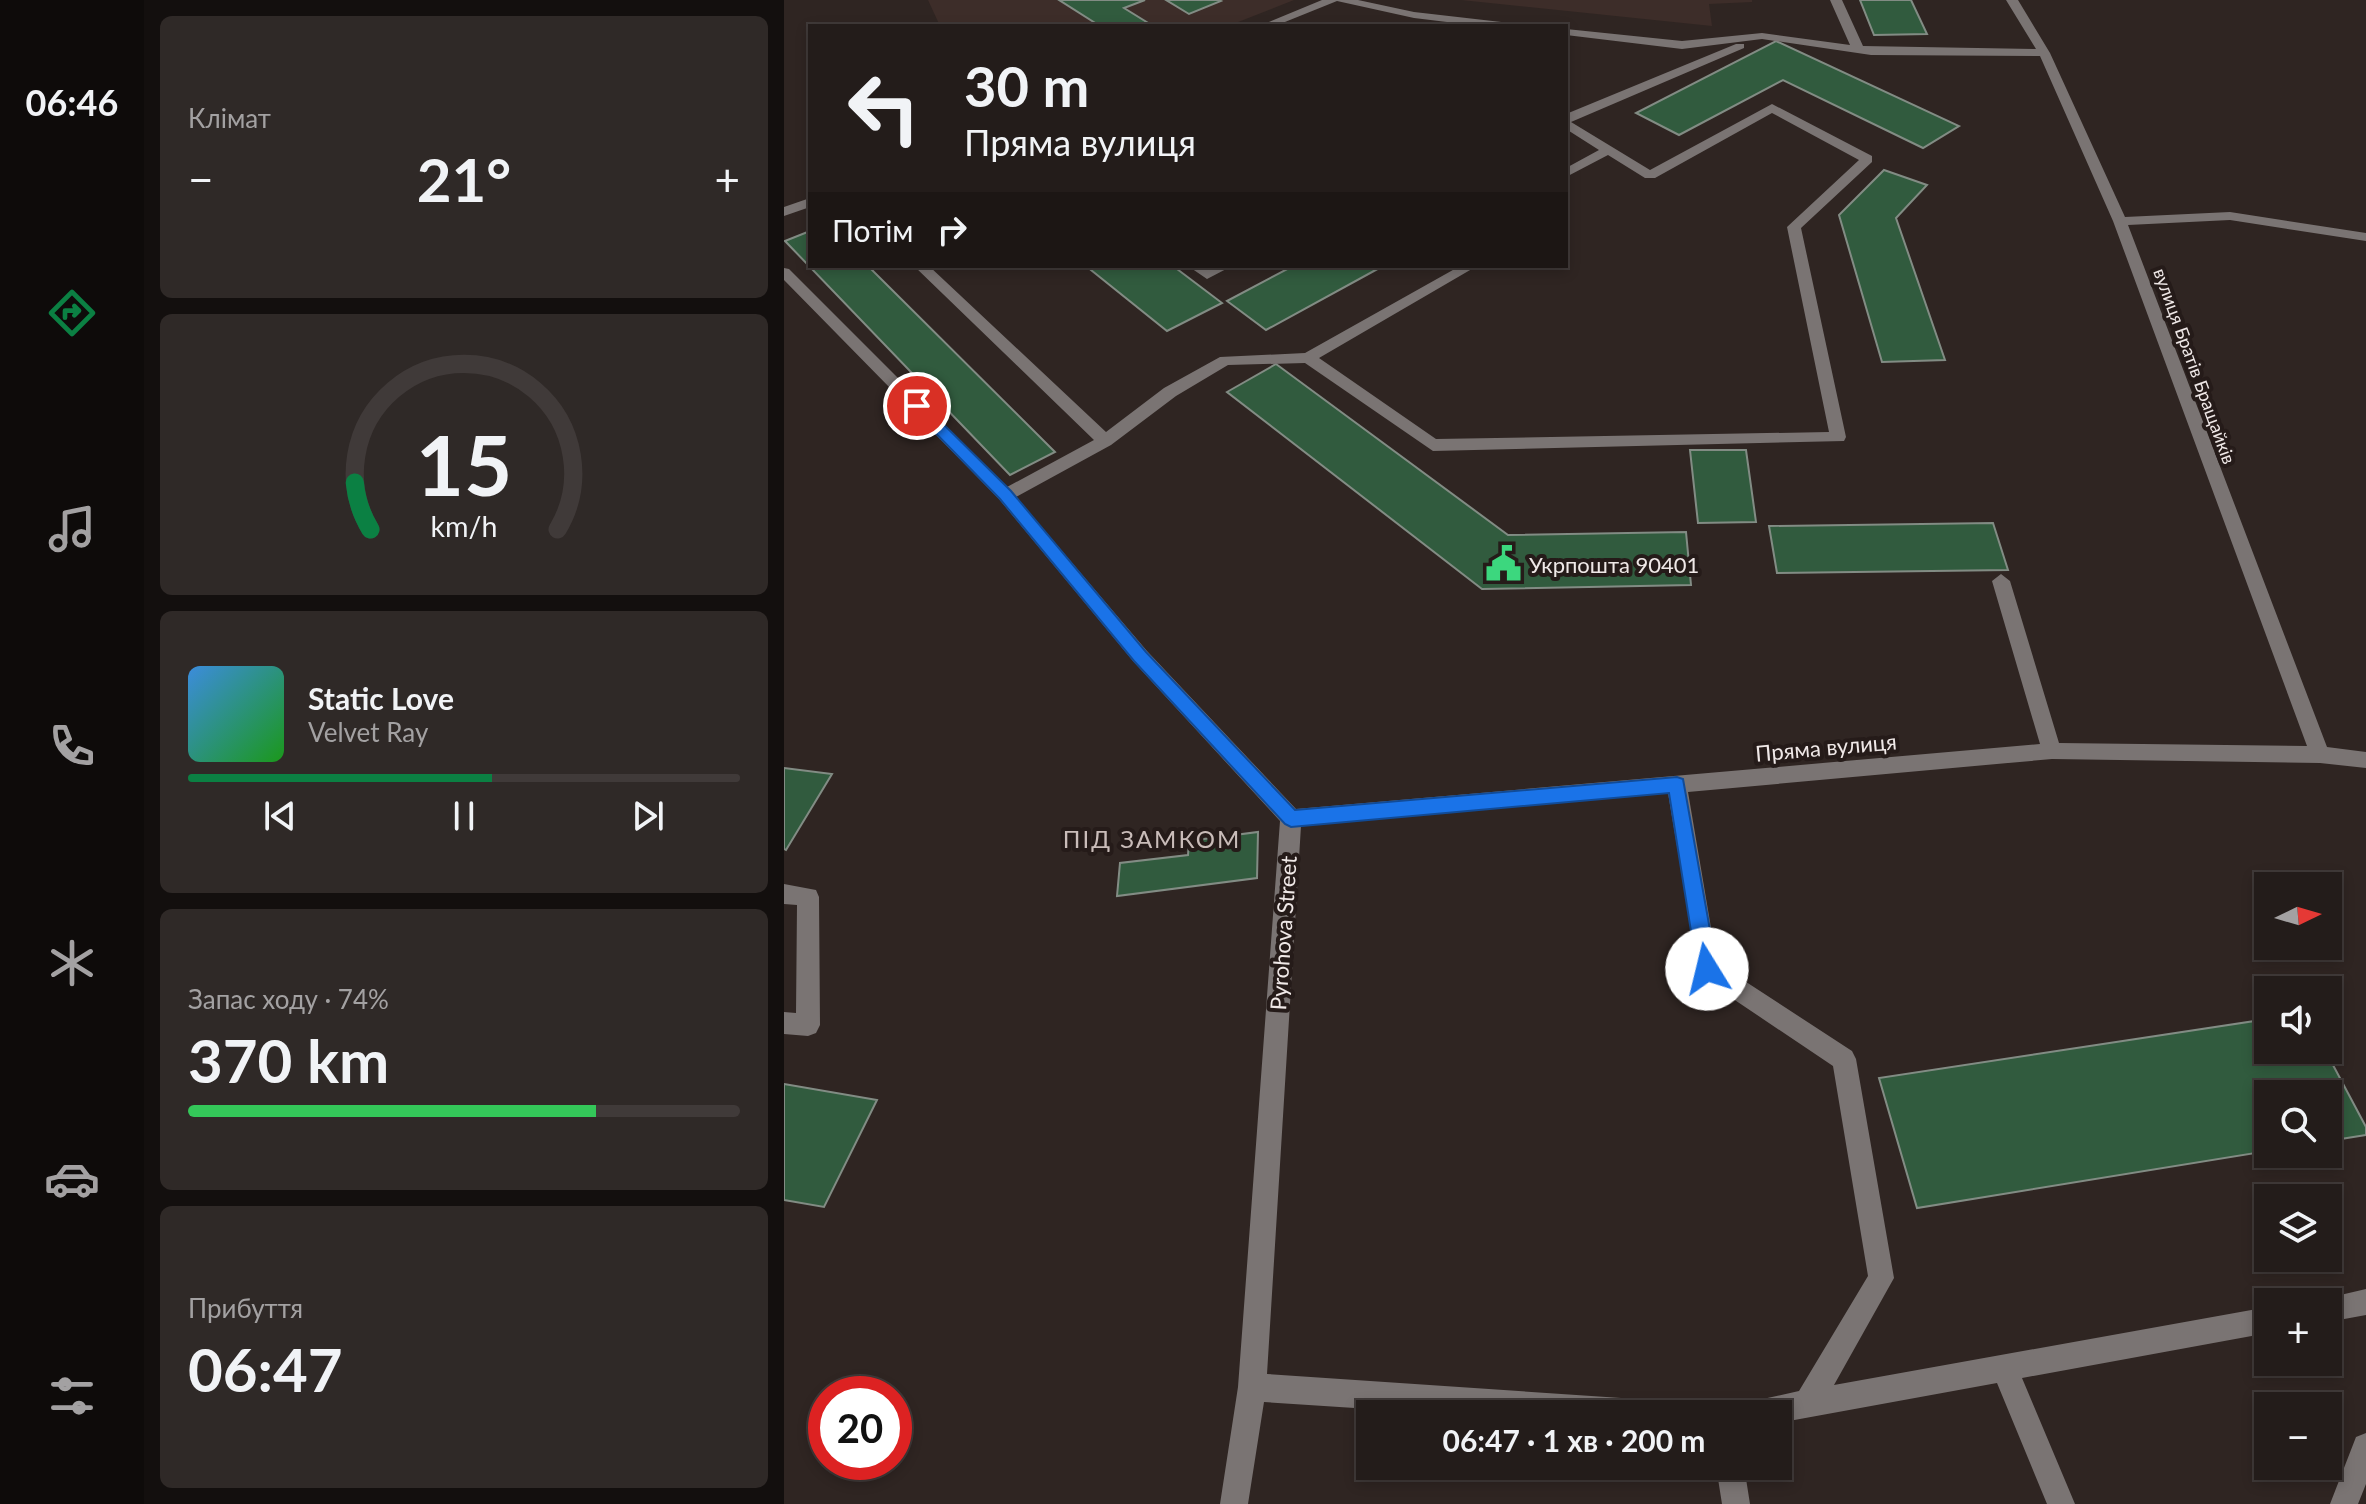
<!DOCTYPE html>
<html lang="uk">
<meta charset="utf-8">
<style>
:root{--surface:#231c1a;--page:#2f2927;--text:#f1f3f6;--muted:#a3a1a2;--line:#403a39;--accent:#0b8043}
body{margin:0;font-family:Lato,sans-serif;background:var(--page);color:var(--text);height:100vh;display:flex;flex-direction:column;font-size:30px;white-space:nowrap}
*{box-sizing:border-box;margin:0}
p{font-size:26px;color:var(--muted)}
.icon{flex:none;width:44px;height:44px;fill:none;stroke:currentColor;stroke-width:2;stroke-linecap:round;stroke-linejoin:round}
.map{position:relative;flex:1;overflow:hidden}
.details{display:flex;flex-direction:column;gap:16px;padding:16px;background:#130f0e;width:640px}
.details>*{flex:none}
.banner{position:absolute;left:24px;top:24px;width:760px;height:244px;border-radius:0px;box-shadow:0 4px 12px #0003,0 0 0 2px var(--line);background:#231c1a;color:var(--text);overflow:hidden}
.needle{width:52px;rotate:85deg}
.tools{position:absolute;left:1470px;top:872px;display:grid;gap:16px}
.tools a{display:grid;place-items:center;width:88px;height:88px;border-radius:0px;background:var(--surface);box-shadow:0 4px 12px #0003,0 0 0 2px var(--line);font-size:40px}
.speed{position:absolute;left:24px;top:1376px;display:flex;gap:16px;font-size:40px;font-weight:700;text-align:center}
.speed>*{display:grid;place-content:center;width:104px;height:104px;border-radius:50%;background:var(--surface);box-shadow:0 4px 12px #0003,0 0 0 2px var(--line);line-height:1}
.speed .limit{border:12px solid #d22;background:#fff;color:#111}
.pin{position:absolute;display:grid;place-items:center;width:68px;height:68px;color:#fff;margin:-34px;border:4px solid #fff;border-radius:50%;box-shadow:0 2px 8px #0007}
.me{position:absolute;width:88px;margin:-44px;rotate:351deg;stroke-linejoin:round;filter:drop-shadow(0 0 6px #0008)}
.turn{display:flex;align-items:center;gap:28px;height:168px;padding:0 24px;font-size:36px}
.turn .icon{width:104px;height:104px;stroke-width:2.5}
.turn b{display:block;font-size:56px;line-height:68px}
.then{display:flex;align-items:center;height:76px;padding:0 24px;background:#0003;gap:16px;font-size:30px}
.big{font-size:60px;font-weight:700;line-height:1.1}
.details .card{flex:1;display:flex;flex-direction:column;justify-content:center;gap:12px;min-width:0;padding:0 28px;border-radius:12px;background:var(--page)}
.details .dial{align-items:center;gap:0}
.dial svg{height:208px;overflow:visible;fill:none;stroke:var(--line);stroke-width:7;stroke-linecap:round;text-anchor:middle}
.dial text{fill:var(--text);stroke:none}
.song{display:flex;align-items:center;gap:24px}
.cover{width:96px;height:96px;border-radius:12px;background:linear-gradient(135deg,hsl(210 70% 55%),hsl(120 70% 35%))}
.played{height:8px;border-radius:4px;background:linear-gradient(90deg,var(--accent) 55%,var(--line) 55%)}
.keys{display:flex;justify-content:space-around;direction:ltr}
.heat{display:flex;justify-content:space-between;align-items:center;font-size:44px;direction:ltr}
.charge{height:12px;border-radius:6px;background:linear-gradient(90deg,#34c759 74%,var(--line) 0)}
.trip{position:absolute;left:572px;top:1400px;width:436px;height:80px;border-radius:0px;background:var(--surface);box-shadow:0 4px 12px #0003,0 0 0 2px var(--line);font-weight:700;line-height:80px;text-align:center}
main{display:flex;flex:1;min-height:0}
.tabs{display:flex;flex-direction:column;width:144px;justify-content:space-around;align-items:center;background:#0e0b0a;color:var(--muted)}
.tabs .icon{width:56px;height:56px}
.tabs .current{color:var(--accent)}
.tabs b{font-size:36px;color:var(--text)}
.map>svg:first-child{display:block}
.built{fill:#3d2d29}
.building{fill:#315b3e;stroke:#828c84;stroke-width:2}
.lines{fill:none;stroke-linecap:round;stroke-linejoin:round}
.minor{fill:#7a7473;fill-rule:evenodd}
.route{fill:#1a73e8;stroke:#114b97;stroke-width:2}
.labels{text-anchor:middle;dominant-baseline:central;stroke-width:8;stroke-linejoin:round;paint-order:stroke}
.far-street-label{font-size:18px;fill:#efe8e7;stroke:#251b19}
.poi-label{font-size:22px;fill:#efe8e7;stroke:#251b19;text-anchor:start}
.street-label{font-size:22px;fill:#efe8e7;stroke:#251b19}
.neighbourhood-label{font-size:24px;letter-spacing:2px;fill:#c9bcb9;stroke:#251b19}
</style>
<main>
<nav class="tabs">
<b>06:46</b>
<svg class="icon current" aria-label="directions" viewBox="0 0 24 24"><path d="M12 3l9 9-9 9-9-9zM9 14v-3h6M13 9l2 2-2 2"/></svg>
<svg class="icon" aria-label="music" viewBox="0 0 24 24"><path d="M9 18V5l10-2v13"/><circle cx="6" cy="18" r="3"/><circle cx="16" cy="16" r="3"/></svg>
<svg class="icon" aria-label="phone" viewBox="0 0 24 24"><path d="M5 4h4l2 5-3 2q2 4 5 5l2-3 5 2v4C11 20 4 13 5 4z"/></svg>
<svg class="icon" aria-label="climate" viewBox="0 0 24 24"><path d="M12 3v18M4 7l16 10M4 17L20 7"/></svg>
<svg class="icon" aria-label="car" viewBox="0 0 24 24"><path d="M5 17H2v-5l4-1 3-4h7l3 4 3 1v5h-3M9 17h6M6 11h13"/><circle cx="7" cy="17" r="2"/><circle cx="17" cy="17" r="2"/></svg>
<svg class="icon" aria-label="filters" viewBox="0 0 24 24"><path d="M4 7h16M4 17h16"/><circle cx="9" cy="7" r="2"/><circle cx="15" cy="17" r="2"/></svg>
</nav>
<section class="details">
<div class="card"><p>Клімат</p>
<div class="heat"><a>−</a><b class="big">21°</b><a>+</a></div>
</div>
<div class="card dial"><svg viewBox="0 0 100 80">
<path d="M14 69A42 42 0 1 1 86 69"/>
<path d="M14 69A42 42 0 0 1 8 51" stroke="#0b8043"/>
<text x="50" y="56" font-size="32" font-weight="700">15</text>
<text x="50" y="72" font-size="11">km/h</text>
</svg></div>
<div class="card">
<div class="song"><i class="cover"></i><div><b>Static Love</b><p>Velvet Ray</p></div></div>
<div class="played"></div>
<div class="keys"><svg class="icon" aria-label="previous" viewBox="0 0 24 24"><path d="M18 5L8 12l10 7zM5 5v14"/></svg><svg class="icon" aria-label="pause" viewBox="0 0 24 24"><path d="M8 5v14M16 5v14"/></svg><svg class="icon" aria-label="next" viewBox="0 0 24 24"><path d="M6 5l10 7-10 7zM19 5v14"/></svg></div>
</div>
<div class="card"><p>Запас ходу · 74%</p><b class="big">370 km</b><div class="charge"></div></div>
<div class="card"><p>Прибуття</p><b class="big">06:47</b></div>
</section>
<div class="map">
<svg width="1582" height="1504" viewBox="0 0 1582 1504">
<rect width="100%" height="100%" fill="#2f2522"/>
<!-- built -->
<path class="built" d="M144,0H510L444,26H156Z
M677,0H968V2L925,4L928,26Z"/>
<!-- building -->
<path class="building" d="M275,0H361L340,8L369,26H316Z
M382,0H435L437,1L405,14Z
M1076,0H1127L1143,34L1090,35Z
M992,41L1175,126L1139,148L999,80L895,135L852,113Z
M1100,170L1143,185L1112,218L1161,360L1098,362L1055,215Z
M26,231V266H84L271,452L226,475L1,241Z
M302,266H389L438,303L383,331Z
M509,266H599L482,330L443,301Z
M492,364L724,535L902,532L907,585L698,589L443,392Z
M906,450H962L972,522L914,523Z
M1209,523L1224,570L993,573L985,526Z
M0,768L48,774L2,850L0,849Z
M474,832L473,878L333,896L336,863L404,855L405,841Z
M1484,1019V1050H1541L1582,1127V1135L1544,1141V1094H1484V1151L1133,1208L1095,1078Z
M0,1084L93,1100L40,1207L0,1200Z"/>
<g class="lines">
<!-- minor -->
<path class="minor" d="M538,0H574L630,12L726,23L732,26H696L630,18L553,1L491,26H475Z
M1046,0H1058L1079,46L1252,49L1222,0H1234L1266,53L1341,217L1446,212L1582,233V241L1446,220L1344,225L1543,747L1582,752V768L1536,763L1268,759L904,792L933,963L1068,1051L1072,1059L1110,1278L1050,1385L1484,1307V1333L1238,1378L1291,1504H1263L1213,1383L994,1423V1414H952L956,1404L1015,1391L1084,1276L1049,1066L915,976L884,793L517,826L483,1374L867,1400L877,1404L881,1414H663L480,1402L464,1504H436L454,1387L496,821L349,661L215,499L0,280V268L5,269L223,487L310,440L130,266H145L322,432L380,388L436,357L521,353L676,266H693L535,358L652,439L1045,432L1003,227L1075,160L988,113L871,178H861L824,155L782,177V168L815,150L782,129V114L952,44H960V48L787,122L866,170L988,104L1088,156V162L1017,228L1062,437L1060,441L649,451L521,363L444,365L392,396L327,445L232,497L363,651L512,809L1256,744L1208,581L1217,574L1226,581L1275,743L1523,746L1329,221L1256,56L1087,55L978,39L898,49L782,35V29L898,41L978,33L1066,45Z
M26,198V207L0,216V207Z
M404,266L424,269L448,266L423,279Z
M0,884L32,890L35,897L36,1025L32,1033L24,1036L0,1034V1012L12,1013L13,905L0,904Z
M1582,1289V1315L1544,1322V1302H1534L1535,1300Z
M1582,1433V1484L1574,1504H1546L1572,1437Z
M932,1466H960L966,1504H938Z"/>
</g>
<!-- route -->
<path class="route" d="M133,401L138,403L227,491L362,652L511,810L893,777L899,779L933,969L930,976L923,978L916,976L913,969L885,793L507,827L501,824L350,661L216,499L128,409L126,406Z"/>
<!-- icons -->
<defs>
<symbol id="civic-bare" viewBox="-9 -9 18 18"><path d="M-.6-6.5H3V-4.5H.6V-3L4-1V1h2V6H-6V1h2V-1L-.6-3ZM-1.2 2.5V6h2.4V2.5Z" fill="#3cd77e" stroke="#251b19" stroke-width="2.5" paint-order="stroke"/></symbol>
</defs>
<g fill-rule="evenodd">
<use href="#civic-bare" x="694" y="538" width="51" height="51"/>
</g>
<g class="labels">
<!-- far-street labels -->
<g class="far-street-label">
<text transform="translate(1411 366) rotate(70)">вулиця Братів Бращайків</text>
</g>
<!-- poi labels -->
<g class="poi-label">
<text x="745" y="564">Укрпошта 90401</text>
</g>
<!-- street labels -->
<g class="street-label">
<text transform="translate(1042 747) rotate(-5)">Пряма вулиця</text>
<text transform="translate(499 933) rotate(-86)">Pyrohova Street</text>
</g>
<!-- neighbourhood labels -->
<g class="neighbourhood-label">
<text x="368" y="838">ПІД ЗАМКОМ</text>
</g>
</g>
</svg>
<div class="tools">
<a><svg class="needle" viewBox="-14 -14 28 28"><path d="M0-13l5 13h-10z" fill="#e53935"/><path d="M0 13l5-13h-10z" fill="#a3a1a2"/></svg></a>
<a><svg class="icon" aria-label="sound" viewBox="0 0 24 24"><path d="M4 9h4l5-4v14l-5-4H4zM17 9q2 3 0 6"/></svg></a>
<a><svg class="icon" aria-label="search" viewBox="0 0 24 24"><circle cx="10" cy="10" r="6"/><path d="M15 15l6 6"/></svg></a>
<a><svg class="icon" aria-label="layers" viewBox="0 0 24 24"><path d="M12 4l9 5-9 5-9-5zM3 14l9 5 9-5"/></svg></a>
<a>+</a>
<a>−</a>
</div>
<div class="speed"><div class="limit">20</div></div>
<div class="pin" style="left:133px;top:406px;background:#d93025"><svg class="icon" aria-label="arrive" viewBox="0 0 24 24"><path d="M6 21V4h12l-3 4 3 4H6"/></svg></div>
<svg class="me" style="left:923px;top:969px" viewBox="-20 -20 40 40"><circle r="19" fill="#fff"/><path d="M0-13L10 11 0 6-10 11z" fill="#1a73e8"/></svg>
<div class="trip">06:47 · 1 хв · 200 m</div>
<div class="banner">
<div class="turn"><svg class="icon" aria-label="left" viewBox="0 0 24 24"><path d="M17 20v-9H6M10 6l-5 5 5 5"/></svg><div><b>30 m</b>Пряма вулиця</div></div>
<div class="then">Потім<svg class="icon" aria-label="right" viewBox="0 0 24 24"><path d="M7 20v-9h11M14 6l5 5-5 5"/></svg></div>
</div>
</div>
</main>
